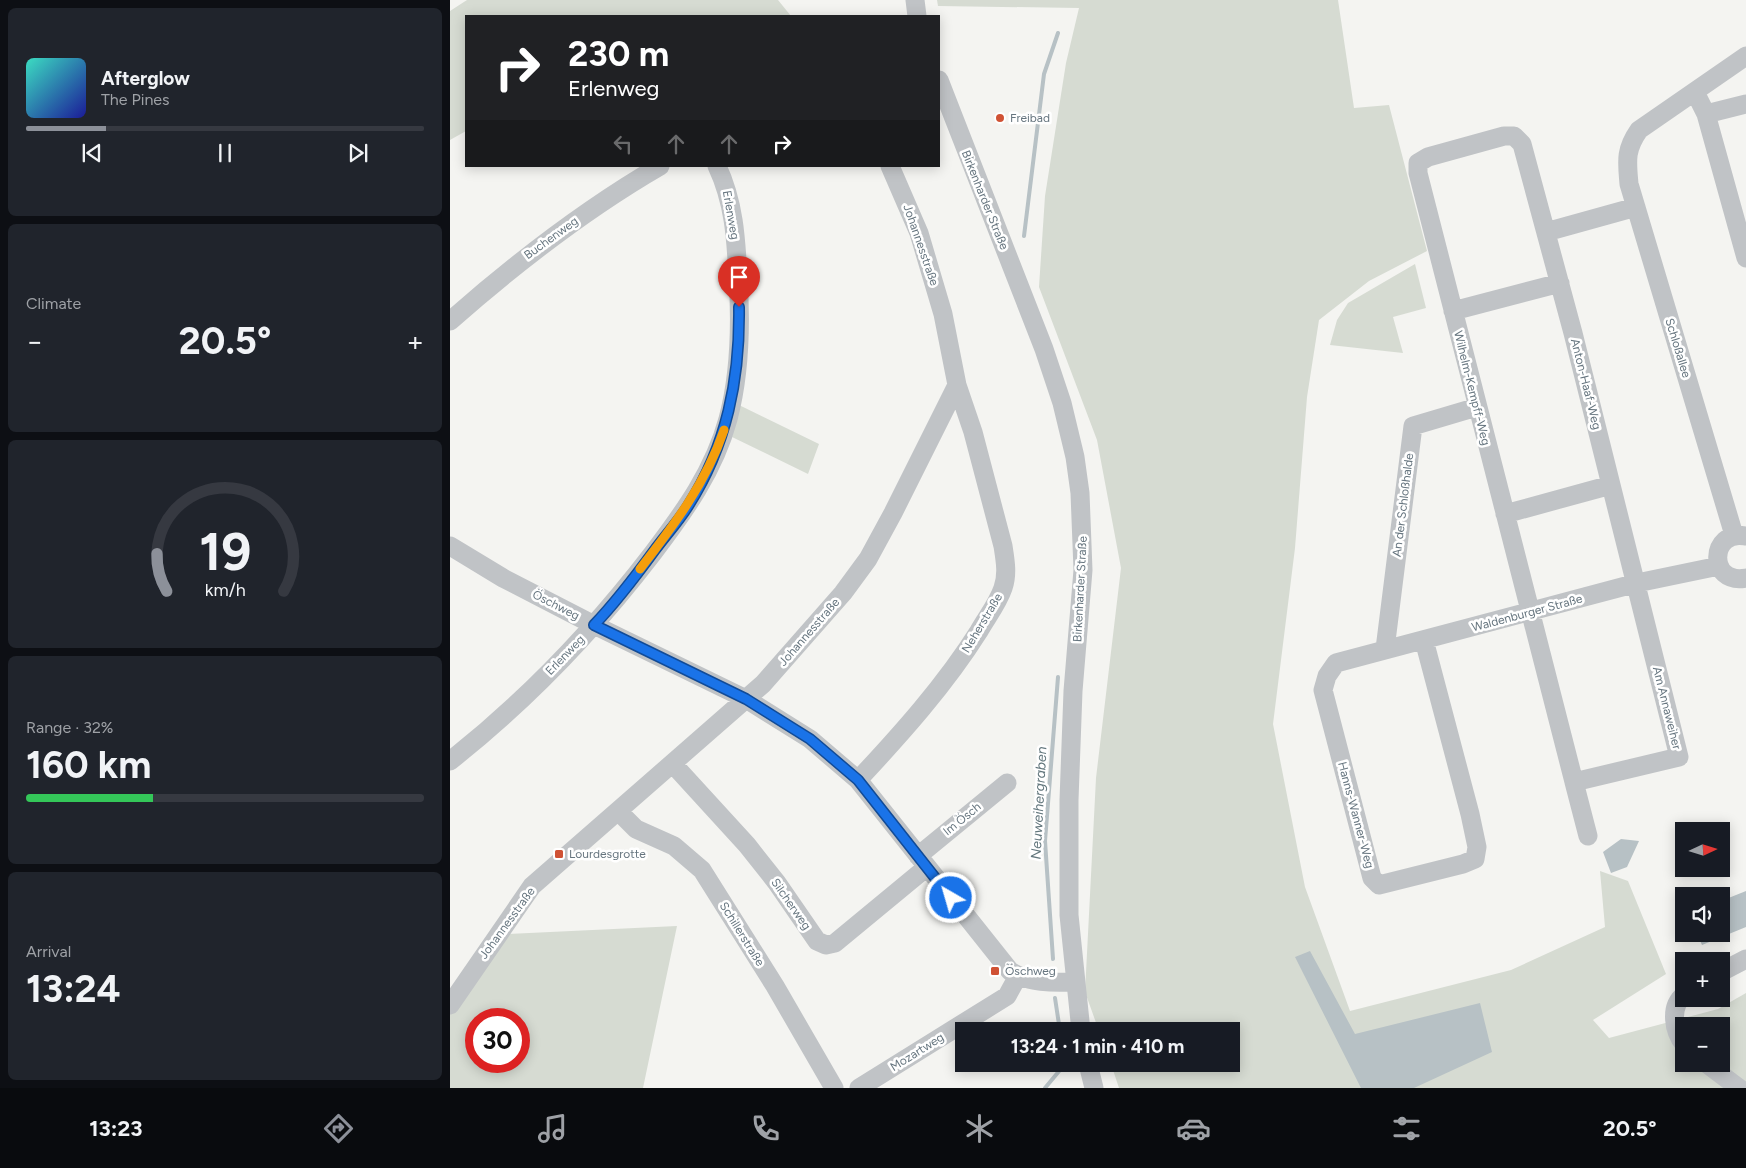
<!DOCTYPE html>
<meta charset="utf-8">
<style>
:root{--surface:#171b24;--page:#20242c;--text:#f1f3f6;--muted:#9ea1a6;--line:#363941;--accent:#8c9099}
body{margin:0;font-family:Figtree,sans-serif;background:var(--page);color:var(--text);height:100vh;display:flex;flex-direction:column;font-size:19px;white-space:nowrap}
*{box-sizing:border-box;margin:0}
p{font-size:16px;color:var(--muted)}
.icon{flex:none;width:28px;height:28px;fill:none;stroke:currentColor;stroke-width:2;stroke-linecap:round;stroke-linejoin:round}
.map{position:relative;flex:1;overflow:hidden}
.drawer{display:flex;flex-direction:column;gap:8px;padding:8px;background:#0d0f14;width:450px}
.drawer>*{flex:none}
.banner{position:absolute;left:15px;top:15px;width:475px;height:152px;border-radius:0px;box-shadow:0 2px 12px #0003;background:#202124;color:#fff;overflow:hidden}
.needle{width:32px;rotate:86deg}
.controls{position:absolute;left:1225px;top:822px;display:grid;gap:10px}
.controls a{display:grid;place-items:center;width:55px;height:55px;border-radius:0px;background:var(--surface);box-shadow:0 2px 12px #0003;font-size:25px}
.speed{position:absolute;left:15px;top:1008px;display:flex;gap:10px;font-size:25px;font-weight:700;text-align:center}
.speed>*{display:grid;place-content:center;width:65px;height:65px;border-radius:50%;background:var(--surface);box-shadow:0 2px 12px #0003;line-height:1}
.speed .limit{border:8px solid #d22;background:#fff;color:#111}
.pin{position:absolute;display:grid;place-items:center;width:42px;height:42px;color:#fff;margin:-51px -21px;border-radius:50% 50% 50% 0;rotate:-45deg;box-shadow:0 0 5px #0007}
.pin .icon{rotate:45deg}
.me{position:absolute;width:55px;margin:-28px;rotate:322deg;stroke-linejoin:round;filter:drop-shadow(0 0 4px #0008)}
.turn{display:flex;align-items:center;gap:18px;height:105px;padding:0 20px;font-size:22px}
.turn .icon{width:65px;height:65px;stroke-width:2.5}
.turn b{display:block;font-size:35px;line-height:42px}
.lanes{display:flex;align-items:center;height:48px;padding:0 20px;background:#0003;justify-content:center;gap:25px;direction:ltr}
.lanes .off{opacity:.35}
.big{font-size:38px;font-weight:700;line-height:1.1}
.drawer .widget{flex:1;display:flex;flex-direction:column;justify-content:center;gap:8px;min-width:0;padding:0 18px;border-radius:8px;background:var(--page)}
.drawer .dial{align-items:center;gap:0}
.dial svg{height:130px;overflow:visible;fill:none;stroke:var(--line);stroke-width:7;stroke-linecap:round;text-anchor:middle}
.dial text{fill:var(--text);stroke:none}
.song{display:flex;align-items:center;gap:15px}
.cover{width:60px;height:60px;border-radius:8px;background:linear-gradient(135deg,hsl(170 70% 55%),hsl(240 70% 35%))}
.played{height:5px;border-radius:2px;background:linear-gradient(90deg,var(--accent) 20%,var(--line) 20%)}
.keys{display:flex;justify-content:space-around;direction:ltr}
.heat{display:flex;justify-content:space-between;align-items:center;font-size:28px;direction:ltr}
.charge{height:8px;border-radius:4px;background:linear-gradient(90deg,#34c759 32%,var(--line) 0)}
.trip{position:absolute;left:505px;top:1022px;width:285px;height:50px;border-radius:0px;background:var(--surface);box-shadow:0 2px 12px #0003;font-weight:700;line-height:50px;text-align:center}
.tabs{display:flex;height:80px;justify-content:space-around;align-items:center;background:#090b0e;color:var(--muted)}
.tabs .icon{width:35px;height:35px}
.tabs .current{color:var(--accent)}
.tabs b{font-size:22px;color:var(--text)}
main{display:flex;flex:1;min-height:0}
.map>svg:first-child{display:block}
.green{fill:#d6dbd2;fill-rule:evenodd}
.water{fill:#b7c1c5}
.lines{fill:none;stroke-linecap:round;stroke-linejoin:round}
.stream{stroke:#b7c1c5;stroke-width:4}
.minor{stroke:#c0c3c6;stroke-width:19}
.route-casing{stroke:#114b97;stroke-width:12}
.route{stroke:#1a73e8;stroke-width:9}
.slow{stroke:#f59e0b;stroke-width:9}
.poi-dot{fill:#d05234;stroke:#fff;stroke-width:2}
.labels{text-anchor:middle;dominant-baseline:central;stroke-width:5;stroke-linejoin:round;paint-order:stroke}
.poi-label{font-size:12px;fill:#66757f;stroke:#fff;text-anchor:start}
.street-label{font-size:12px;fill:#66757f;stroke:#fff}
.water-label{font-size:14px;font-style:italic;fill:#62767c;stroke:#fff}
</style>
<main>
<section class="drawer">
<div class="widget">
<div class="song"><i class="cover"></i><div><b>Afterglow</b><p>The Pines</p></div></div>
<div class="played"></div>
<div class="keys"><svg class="icon" aria-label="previous" viewBox="0 0 24 24"><path d="M18 5L8 12l10 7zM5 5v14"/></svg><svg class="icon" aria-label="pause" viewBox="0 0 24 24"><path d="M8 5v14M16 5v14"/></svg><svg class="icon" aria-label="next" viewBox="0 0 24 24"><path d="M6 5l10 7-10 7zM19 5v14"/></svg></div>
</div>
<div class="widget"><p>Climate</p>
<div class="heat"><a>−</a><b class="big">20.5°</b><a>+</a></div>
</div>
<div class="widget dial"><svg viewBox="0 0 100 80">
<path d="M14 69A42 42 0 1 1 86 69"/>
<path d="M14 69A42 42 0 0 1 8 46" stroke="#8c9099"/>
<text x="50" y="56" font-size="32" font-weight="700">19</text>
<text x="50" y="72" font-size="11">km/h</text>
</svg></div>
<div class="widget"><p>Range · 32%</p><b class="big">160 km</b><div class="charge"></div></div>
<div class="widget"><p>Arrival</p><b class="big">13:24</b></div>
</section>
<div class="map">
<svg width="1296" height="1088" viewBox="0 0 1296 1088">
<rect width="100%" height="100%" fill="#f4f4f1"/>
<!-- green -->
<path class="green" d="M17,0H328L341,16H16V131L0,140V11Z
M487,0H888L904,108L939,105L977,251L919,281L869,320L857,397L845,548L823,724L855,887L900,1011L1061,970L1155,927L1150,871L1178,881L1216,974L1143,1020L1159,1038L1268,1009L1296,993V1088H669L661,1064H781V1031H649L635,992L646,778L671,568L647,440L589,287L595,196L616,63L629,8L488,6ZM1234,1026H1271V1064H1234Z
M965,264L976,308L943,317L953,353L880,345L887,320L898,303Z
M289,405L369,444L358,474L282,437Z
M227,926L193,1088H0V999L57,934ZM26,1019H69V1061H26Z"/>
<!-- water -->
<path class="water" d="M1171,839L1189,841L1177,867L1161,873L1153,852Z
M1296,891V927L1252,945L1247,934H1271V901Z
M860,951L905,1034L1030,1003L1042,1052L964,1088H911L845,957Z"/>
<g class="lines">
<!-- stream -->
<path class="stream" d="M574,236L594,74L608,33
M603,959L595,841L608,677
M605,998L610,1031
M595,1088L615,1064"/>
<!-- minor -->
<path class="minor" d="M465,0L467,16
M489,80L594,349L612,403L625,457L630,493L633,570L623,691L619,800V915L631,1031
M1245,92L1256,114L1296,258
M1256,114L1296,104
M1054,136H1064L1072,144L1123,333L1229,757L1124,782L968,173V163L978,157Z
M1096,232L1186,207
M1003,311L1110,283
M0,321C66,263 134,210 210,166
M1055,514L1161,485
M1284,535L1179,184C1177,161 1175,150 1189,130L1296,56
M1295,536C1260,529 1257,585 1296,578
M0,546L53,578L144,625L296,699L360,739L408,780L560,971C578,983 603,983 625,982
M974,640L1020,814L1027,847L1025,859L1013,864L929,885L922,878L873,690L877,676L886,663L1187,583L1269,566
M935,649L963,426L1027,407
M0,761C76,701 144,630 203,553C234,512 264,471 278,419C290,374 291,323 288,277C286,238 284,202 267,166
M223,764L297,845L327,883L367,941L376,945L385,943L477,867
M408,780C451,734 495,685 529,631C537,617 548,603 553,588C558,574 555,559 553,546L523,432L507,385
M1124,782L1138,836
M168,811L186,829L224,846L252,870L325,986L384,1088
M468,856L557,783
M1271,972L1296,959
M1234,995C1219,1007 1224,1032 1234,1044
M0,1005L82,886L313,684L393,593L418,559L443,513L507,385L493,314L469,233L440,166
M638,1064L644,1088
M1257,1064L1289,1088
M409,1088L557,996L568,976"/>
</g>
<g class="lines">
<defs>
<path id="route" d="M289,307C290,379 277,445 238,506C228,522 215,536 204,551C185,577 166,602 144,625L296,699L360,739L408,780L501,898"/>
</defs>
<!-- route casing -->
<use href="#route" class="route-casing"/>
<!-- route -->
<use href="#route" class="route"/>
<!-- slow -->
<path class="slow" d="M190,569C224,525 256,483 274,430"/>
</g>
<!-- markers -->
<g class="poi-dot">
<circle cx="550" cy="118" r="5"/>
<rect x="104" y="849" width="10" height="10" rx="2.5"/>
<rect x="540" y="966" width="10" height="10" rx="2.5"/>
</g>
<g class="labels">
<!-- poi labels -->
<g class="poi-label">
<text x="560" y="118">Freibad</text>
<text x="119" y="854">Lourdesgrotte</text>
<text x="555" y="971">Öschweg</text>
</g>
<!-- street labels -->
<g class="street-label">
<text transform="translate(535 200) rotate(68)">Birkenharder Straße</text>
<text transform="translate(281 215) rotate(80)">Erlenweg</text>
<text transform="translate(101 238) rotate(-36)">Buchenweg</text>
<text transform="translate(471 245) rotate(71)">Johannesstraße</text>
<text transform="translate(1228 348) rotate(73)">Schloßallee</text>
<text transform="translate(1136 384) rotate(76)">Anton-Haaf-Weg</text>
<text transform="translate(1022 388) rotate(76)">Wilhelm-Kempff-Weg</text>
<text transform="translate(953 505) rotate(-83)">An der Schloßhalde</text>
<text transform="translate(630 589) rotate(-87)">Birkenharder Straße</text>
<text transform="translate(106 605) rotate(27)">Öschweg</text>
<text transform="translate(1077 613) rotate(-15)">Waldenburger Straße</text>
<text transform="translate(532 623) rotate(-59)">Neherstraße</text>
<text transform="translate(359 632) rotate(-49)">Johannesstraße</text>
<text transform="translate(115 655) rotate(-46)">Erlenweg</text>
<text transform="translate(1217 708) rotate(76)">Am Annaweiher</text>
<text transform="translate(906 815) rotate(75)">Hanns-Wanner-Weg</text>
<text transform="translate(512 819) rotate(-39)">Im Ösch</text>
<text transform="translate(341 904) rotate(55)">Silcherweg</text>
<text transform="translate(57 923) rotate(-54)">Johannesstraße</text>
<text transform="translate(292 934) rotate(58)">Schillerstraße</text>
<text transform="translate(467 1052) rotate(-32)">Mozartweg</text>
</g>
<!-- water labels -->
<g class="water-label">
<text transform="translate(589 803) rotate(-87)">Neuweihergraben</text>
</g>
</g>
</svg>
<div class="controls">
<a><svg class="needle" viewBox="-14 -14 28 28"><path d="M0-13l5 13h-10z" fill="#e53935"/><path d="M0 13l5-13h-10z" fill="#9ea1a6"/></svg></a>
<a><svg class="icon" aria-label="sound" viewBox="0 0 24 24"><path d="M4 9h4l5-4v14l-5-4H4zM17 9q2 3 0 6"/></svg></a>
<a>+</a>
<a>−</a>
</div>
<div class="speed"><div class="limit">30</div></div>
<div class="pin" style="left:289px;top:307px;background:#d93025"><svg class="icon" aria-label="arrive" viewBox="0 0 24 24"><path d="M6 21V4h12l-3 4 3 4H6"/></svg></div>
<svg class="me" style="left:501px;top:898px" viewBox="-20 -20 40 40"><circle r="17" fill="#1a73e8" stroke="#fff" stroke-width="3"/><path d="M0-11L8 9 0 5-8 9z" fill="#fff"/></svg>
<div class="trip">13:24 · 1 min · 410 m</div>
<div class="banner">
<div class="turn"><svg class="icon" aria-label="right" viewBox="0 0 24 24"><path d="M7 20v-9h11M14 6l5 5-5 5"/></svg><div><b>230 m</b>Erlenweg</div></div>
<div class="lanes"><svg class="icon off" aria-label="left" viewBox="0 0 24 24"><path d="M17 20v-9H6M10 6l-5 5 5 5"/></svg><svg class="icon off" aria-label="ahead" viewBox="0 0 24 24"><path d="M12 20V5M6 11l6-6 6 6"/></svg><svg class="icon off" aria-label="ahead" viewBox="0 0 24 24"><path d="M12 20V5M6 11l6-6 6 6"/></svg><svg class="icon" aria-label="right" viewBox="0 0 24 24"><path d="M7 20v-9h11M14 6l5 5-5 5"/></svg></div>
</div>
</div>
</main>
<nav class="tabs">
<b>13:23</b>
<svg class="icon current" aria-label="directions" viewBox="0 0 24 24"><path d="M12 3l9 9-9 9-9-9zM9 14v-3h6M13 9l2 2-2 2"/></svg>
<svg class="icon" aria-label="music" viewBox="0 0 24 24"><path d="M9 18V5l10-2v13"/><circle cx="6" cy="18" r="3"/><circle cx="16" cy="16" r="3"/></svg>
<svg class="icon" aria-label="phone" viewBox="0 0 24 24"><path d="M5 4h4l2 5-3 2q2 4 5 5l2-3 5 2v4C11 20 4 13 5 4z"/></svg>
<svg class="icon" aria-label="climate" viewBox="0 0 24 24"><path d="M12 3v18M4 7l16 10M4 17L20 7"/></svg>
<svg class="icon" aria-label="car" viewBox="0 0 24 24"><path d="M5 17H2v-5l4-1 3-4h7l3 4 3 1v5h-3M9 17h6M6 11h13"/><circle cx="7" cy="17" r="2"/><circle cx="17" cy="17" r="2"/></svg>
<svg class="icon" aria-label="filters" viewBox="0 0 24 24"><path d="M4 7h16M4 17h16"/><circle cx="9" cy="7" r="2"/><circle cx="15" cy="17" r="2"/></svg>
<b>20.5°</b>
</nav>
